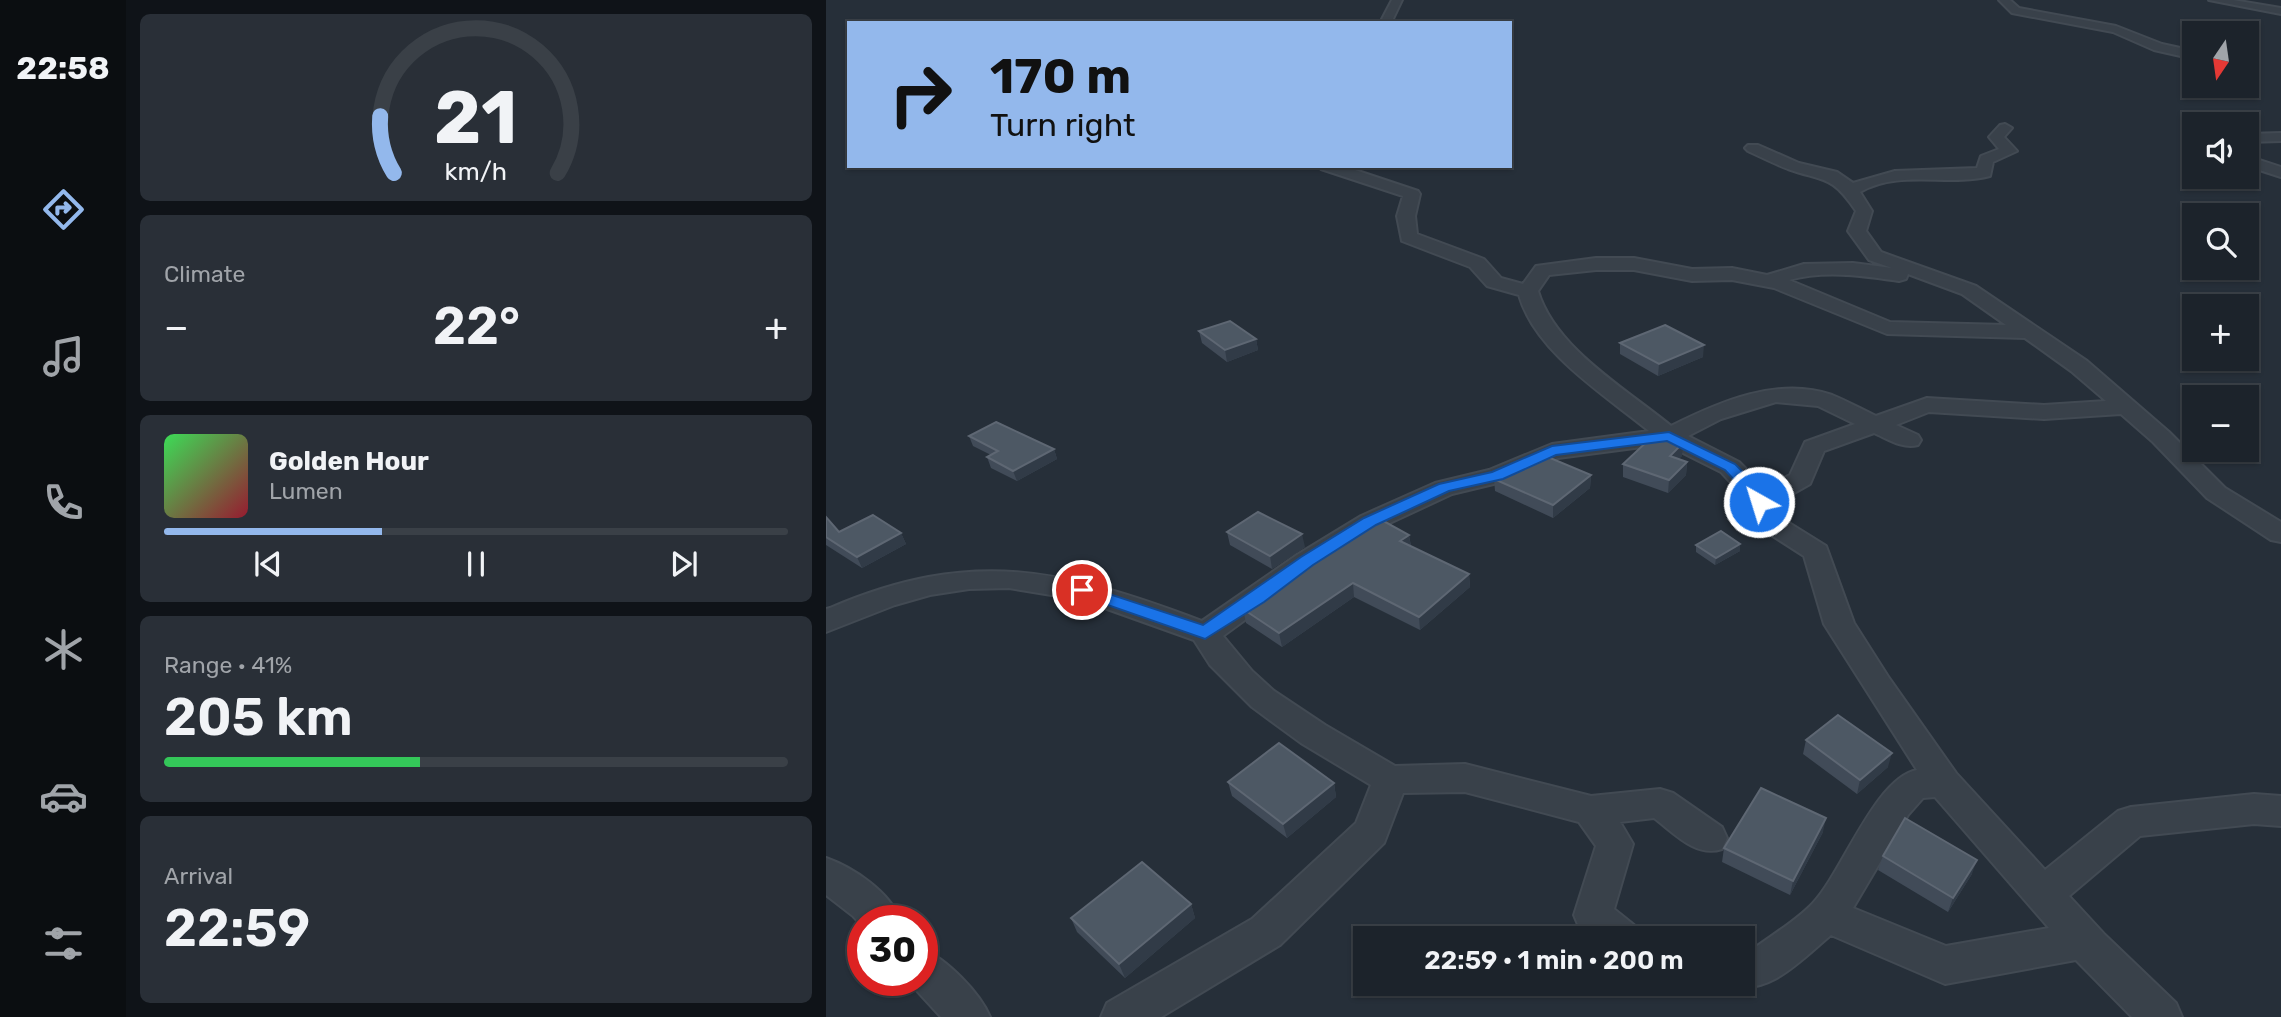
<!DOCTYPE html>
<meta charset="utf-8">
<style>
:root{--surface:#1c232b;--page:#292f37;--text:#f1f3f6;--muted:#a0a4a9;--line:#3a4047;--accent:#93b8ec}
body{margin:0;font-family:Rubik,sans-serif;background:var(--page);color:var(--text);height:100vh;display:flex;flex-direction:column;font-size:26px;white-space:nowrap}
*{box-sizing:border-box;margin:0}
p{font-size:23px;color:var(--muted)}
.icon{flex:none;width:38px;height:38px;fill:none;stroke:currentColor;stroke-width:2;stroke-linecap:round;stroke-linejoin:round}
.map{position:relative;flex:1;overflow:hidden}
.drawer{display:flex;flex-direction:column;gap:14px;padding:14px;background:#0f1318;width:700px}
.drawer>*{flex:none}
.top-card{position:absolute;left:21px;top:21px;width:665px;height:147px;border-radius:0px;box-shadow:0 2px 5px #0004,0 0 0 2px var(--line);background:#93b8ec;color:#111;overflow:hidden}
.needle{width:46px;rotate:193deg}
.tools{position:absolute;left:1356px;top:21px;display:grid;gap:14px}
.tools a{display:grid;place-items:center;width:77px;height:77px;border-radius:0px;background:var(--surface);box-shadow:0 2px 5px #0004,0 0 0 2px var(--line);font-size:35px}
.speed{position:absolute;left:21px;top:905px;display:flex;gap:14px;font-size:35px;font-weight:700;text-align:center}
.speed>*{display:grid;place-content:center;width:91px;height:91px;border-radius:50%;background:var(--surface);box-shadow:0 2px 5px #0004,0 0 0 2px var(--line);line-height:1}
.speed .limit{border:10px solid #d22;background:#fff;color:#111}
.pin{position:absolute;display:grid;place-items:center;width:60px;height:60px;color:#fff;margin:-30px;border:4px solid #fff;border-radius:50%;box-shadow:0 2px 7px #0007}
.me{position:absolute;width:77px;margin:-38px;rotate:321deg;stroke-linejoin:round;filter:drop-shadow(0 0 5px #0008)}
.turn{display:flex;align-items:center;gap:24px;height:147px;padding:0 28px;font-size:32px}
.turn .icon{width:91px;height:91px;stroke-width:2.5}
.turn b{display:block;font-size:49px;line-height:60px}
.big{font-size:52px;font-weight:600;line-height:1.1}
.drawer .card{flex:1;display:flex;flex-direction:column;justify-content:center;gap:10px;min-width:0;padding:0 24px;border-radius:10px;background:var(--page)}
.drawer .dial{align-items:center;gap:0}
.dial svg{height:182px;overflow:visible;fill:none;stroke:var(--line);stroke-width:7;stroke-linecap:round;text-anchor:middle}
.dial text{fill:var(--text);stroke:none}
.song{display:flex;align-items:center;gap:21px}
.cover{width:84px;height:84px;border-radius:10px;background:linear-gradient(135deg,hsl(130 70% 55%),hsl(350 70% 35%))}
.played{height:7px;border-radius:4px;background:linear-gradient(90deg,var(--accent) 35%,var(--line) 35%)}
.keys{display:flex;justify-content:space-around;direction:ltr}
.heat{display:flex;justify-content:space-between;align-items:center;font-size:38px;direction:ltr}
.charge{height:10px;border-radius:5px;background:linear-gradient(90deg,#34c759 41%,var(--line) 0)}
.trip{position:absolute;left:527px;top:926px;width:402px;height:70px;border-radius:0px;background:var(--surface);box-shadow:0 2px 5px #0004,0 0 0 2px var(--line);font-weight:600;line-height:70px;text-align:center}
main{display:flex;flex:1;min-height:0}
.tabs{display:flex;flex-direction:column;width:126px;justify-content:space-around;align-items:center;background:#0b0e11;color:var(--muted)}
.tabs .icon{width:49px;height:49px}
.tabs .selected{color:var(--accent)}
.tabs b{font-size:32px;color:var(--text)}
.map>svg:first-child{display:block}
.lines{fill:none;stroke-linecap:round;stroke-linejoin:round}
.street-casing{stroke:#424a53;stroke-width:4}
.street{fill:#39414a;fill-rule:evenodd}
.wall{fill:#414b58}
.shaded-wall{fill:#313b47}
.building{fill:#4d5864;stroke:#5e6773;stroke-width:2}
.route{fill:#1a73e8;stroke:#114b97;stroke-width:2}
</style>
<main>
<nav class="tabs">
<b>22:58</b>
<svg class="icon selected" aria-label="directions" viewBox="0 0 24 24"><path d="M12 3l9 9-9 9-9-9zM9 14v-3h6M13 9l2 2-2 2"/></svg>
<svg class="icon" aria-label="music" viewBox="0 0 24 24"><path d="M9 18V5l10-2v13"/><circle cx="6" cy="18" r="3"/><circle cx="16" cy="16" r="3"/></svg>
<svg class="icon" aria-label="phone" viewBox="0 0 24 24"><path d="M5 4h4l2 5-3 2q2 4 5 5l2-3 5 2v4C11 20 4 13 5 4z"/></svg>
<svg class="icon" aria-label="climate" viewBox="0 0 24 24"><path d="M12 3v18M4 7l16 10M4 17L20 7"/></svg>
<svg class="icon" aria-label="car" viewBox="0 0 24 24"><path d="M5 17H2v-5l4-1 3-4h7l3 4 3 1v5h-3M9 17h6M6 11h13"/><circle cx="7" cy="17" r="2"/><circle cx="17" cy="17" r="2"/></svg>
<svg class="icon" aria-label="filters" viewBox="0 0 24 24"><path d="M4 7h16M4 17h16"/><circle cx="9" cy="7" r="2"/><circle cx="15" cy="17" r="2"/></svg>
</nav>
<section class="drawer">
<div class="card dial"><svg viewBox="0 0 100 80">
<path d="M14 69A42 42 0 1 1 86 69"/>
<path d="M14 69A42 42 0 0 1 8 44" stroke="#93b8ec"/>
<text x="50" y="56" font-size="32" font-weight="700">21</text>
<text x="50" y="72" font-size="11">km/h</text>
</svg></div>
<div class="card"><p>Climate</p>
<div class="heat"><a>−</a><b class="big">22°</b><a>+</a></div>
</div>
<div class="card">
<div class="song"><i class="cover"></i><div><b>Golden Hour</b><p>Lumen</p></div></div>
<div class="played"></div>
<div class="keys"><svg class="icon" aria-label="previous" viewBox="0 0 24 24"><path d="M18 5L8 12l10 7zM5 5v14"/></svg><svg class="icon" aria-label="pause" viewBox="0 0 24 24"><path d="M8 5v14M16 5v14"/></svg><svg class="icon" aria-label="next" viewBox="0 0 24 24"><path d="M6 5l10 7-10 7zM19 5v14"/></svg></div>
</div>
<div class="card"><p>Range · 41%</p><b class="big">205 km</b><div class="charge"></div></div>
<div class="card"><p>Arrival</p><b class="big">22:59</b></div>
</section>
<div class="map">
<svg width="1455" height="1017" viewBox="0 0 1455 1017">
<rect width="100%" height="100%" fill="#262f39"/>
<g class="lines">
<defs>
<path id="street" d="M566,0H576L565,23H554Z
M1173,0H1184L1193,8L1290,26L1336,44L1368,51V59L1328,50L1287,32L1186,13Z
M1383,0H1407L1455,8V14Z
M1179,124L1186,128L1178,137L1191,151L1167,162L1164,176C1121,187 1074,169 1034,192L1046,211L1040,231L1055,252L1150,286L1261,361L1343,432L1399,488L1455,522V542L1445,540L1381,498L1327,442L1295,414L1218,419L1103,412L1070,425L1092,435L1095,440L1092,445C1076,449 1062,439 1048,433L998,451L984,484L947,505V513L1000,546L1028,623L1063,678L1130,773L1219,870L1292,811L1305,807L1428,794L1455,796V826L1428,824L1314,836L1243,896L1279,935L1350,1003L1356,1017H1306L1250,960L1119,984L1005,935C977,958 941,999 903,984H917V952L927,949C946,935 970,921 987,903C1016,873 1049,778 1091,770L998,624L978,556L925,522L921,516L920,499L895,472L839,444L732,458L680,481L626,494L553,528L491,567L397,636L426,671L448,691L499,725L569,766L639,764L765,796L834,789L847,793L896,827L901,838L896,849C870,858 848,833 828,818L794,822L807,844L788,909L808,925L814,938H765L753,927L748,915L770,846L753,822L639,792L577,793L558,843L454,945L335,1017H275L281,1003L426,919L530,823L545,785L475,743L426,707L384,665L368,640L256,600L183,588L143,589L104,595L69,605L0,632V609L4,608C146,547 237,569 376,621L471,555L535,516L609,483L663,470L726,444L823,431C779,395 709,352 693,295L661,286L644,267L576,241L571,216L577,196L495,169L493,166H517L592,191L594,194L589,216L591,234L658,259L675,278L697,284L710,266L770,258H808L866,269L906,268L941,275L978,264L1027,263L1066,268L1043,260L1022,231L1030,211C1006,175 999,182 962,169C949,164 935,157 922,151L919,148L922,145H932L973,163L1011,172L1027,183L1069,171L1151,168L1155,156L1173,149L1163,137L1174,125ZM770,270H808L866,281L906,280L948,288L1061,334L1199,338L1245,371L1280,401L1218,405L1101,398L1050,416C1035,409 1021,401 1006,395C952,376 893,402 845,426C800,389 729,348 712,291L723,275ZM1082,274L1136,294L1180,325L1064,322L963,280C999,270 1037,276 1073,281L1080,279ZM950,402L992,406L1029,424L979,442L964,475L939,488L913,462L862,436L895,419ZM1109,797L1223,928L1120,946L1027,908L1082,815L1097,798Z
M1455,133V141L1421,142V134Z
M1421,156L1455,167V177L1421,166Z
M0,858C28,868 64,892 74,920H37V927L27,916L0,895Z
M96,949C120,958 154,993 164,1017H115L81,980H96Z"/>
</defs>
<!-- street casing -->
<use href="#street" class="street-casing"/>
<!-- street -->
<use href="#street" class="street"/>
</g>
<!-- wall -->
<path class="wall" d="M373,331L430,339L432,350L401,362L376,343Z
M794,343L877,357L832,376L794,354Z
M143,436L228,449L231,459L191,481L165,468L161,457L165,455L147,446Z
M856,456L852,459L861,462L860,475L842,493L797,477V464Z
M765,475L764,488L727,518L669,491L668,479Z
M0,517L13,532L75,533L80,544L36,568L0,545Z
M401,532L479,547L446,569L404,545Z
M583,535L585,546L643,574L644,587L594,630L528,597L456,647L420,623L417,609Z
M870,545L914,551L889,565L870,552Z
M980,740L1062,767L1031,794L977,754Z
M402,782L508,783L510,797L461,838L406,796Z
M997,832L964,895L896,862L898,848Z
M1057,856L1146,874L1122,912L1052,870Z
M365,904L369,918L299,978L251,932L245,918Z"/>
<!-- shaded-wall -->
<path class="shaded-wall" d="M430,339L432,350L401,362L399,350Z
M878,345L877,357L832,376L833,364Z
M857,443L856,456L843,469L844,456Z
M228,449L231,459L191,481L187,471Z
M861,462L860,475L842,493L843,480Z
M765,475L764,488L727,518V505Z
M75,533L80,544L36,568L31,557Z
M476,534L479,547L446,569L444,556Z
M583,535L585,548L574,541Z
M914,544V551L889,565L890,558Z
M643,574L644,587L594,630L593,617Z
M527,583L528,597L456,647L453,633Z
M1066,753L1062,767L1031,794L1034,780Z
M508,783L510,797L461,838L457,824Z
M1000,818L997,832L964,895L967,881Z
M1151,860L1146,874L1122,912L1127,898Z
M365,904L369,918L299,978L293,964Z"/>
<!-- building -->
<path class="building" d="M404,321L430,339L399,350L373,331Z
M839,325L878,345L833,364L794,343Z
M170,422L228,449L187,471L161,457L172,451L143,436Z
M833,435L857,443L844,456L861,462L843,480L797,464L827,436Z
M717,455L765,475L727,505L668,479L679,471Z
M432,512L476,534L444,556L401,532Z
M47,515L75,533L31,557L0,537V517L13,532Z
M552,518L583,535L574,541L643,574L593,617L527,583L453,633L417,609L490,556Z
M895,531L914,544L890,558L870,545Z
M1012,715L1066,753L1034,780L980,740Z
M453,743L508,783L457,824L402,782Z
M935,788L1000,818L967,881L898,848Z
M1079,818L1151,860L1127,898L1057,856Z
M316,862L365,904L293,964L245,918Z"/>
<!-- route -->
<path class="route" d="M843,432L909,464L939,494L941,497L939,505H928L925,498L899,470L841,441L730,455L677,479L623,491L550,525L487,565L438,602L379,639L250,594L247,590L256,585L377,625L475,557L538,518L613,484L666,472L726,446Z"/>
</svg>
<div class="tools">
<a><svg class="needle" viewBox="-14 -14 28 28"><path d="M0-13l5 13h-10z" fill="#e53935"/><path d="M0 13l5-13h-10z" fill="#a0a4a9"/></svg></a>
<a><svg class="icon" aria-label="sound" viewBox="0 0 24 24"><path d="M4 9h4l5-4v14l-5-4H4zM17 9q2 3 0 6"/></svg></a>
<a><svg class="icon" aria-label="search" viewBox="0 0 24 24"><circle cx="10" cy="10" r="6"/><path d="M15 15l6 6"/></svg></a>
<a>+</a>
<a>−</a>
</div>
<div class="speed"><div class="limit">30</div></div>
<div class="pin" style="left:256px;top:590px;background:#d93025"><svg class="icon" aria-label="arrive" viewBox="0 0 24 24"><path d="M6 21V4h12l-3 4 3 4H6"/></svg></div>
<svg class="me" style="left:933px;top:502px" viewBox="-20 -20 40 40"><circle r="17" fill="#1a73e8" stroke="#fff" stroke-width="3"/><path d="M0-11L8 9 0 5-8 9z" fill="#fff"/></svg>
<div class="trip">22:59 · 1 min · 200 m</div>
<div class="top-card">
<div class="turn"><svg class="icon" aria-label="right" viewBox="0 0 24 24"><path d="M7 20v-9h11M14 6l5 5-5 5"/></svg><div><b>170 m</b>Turn right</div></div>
</div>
</div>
</main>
